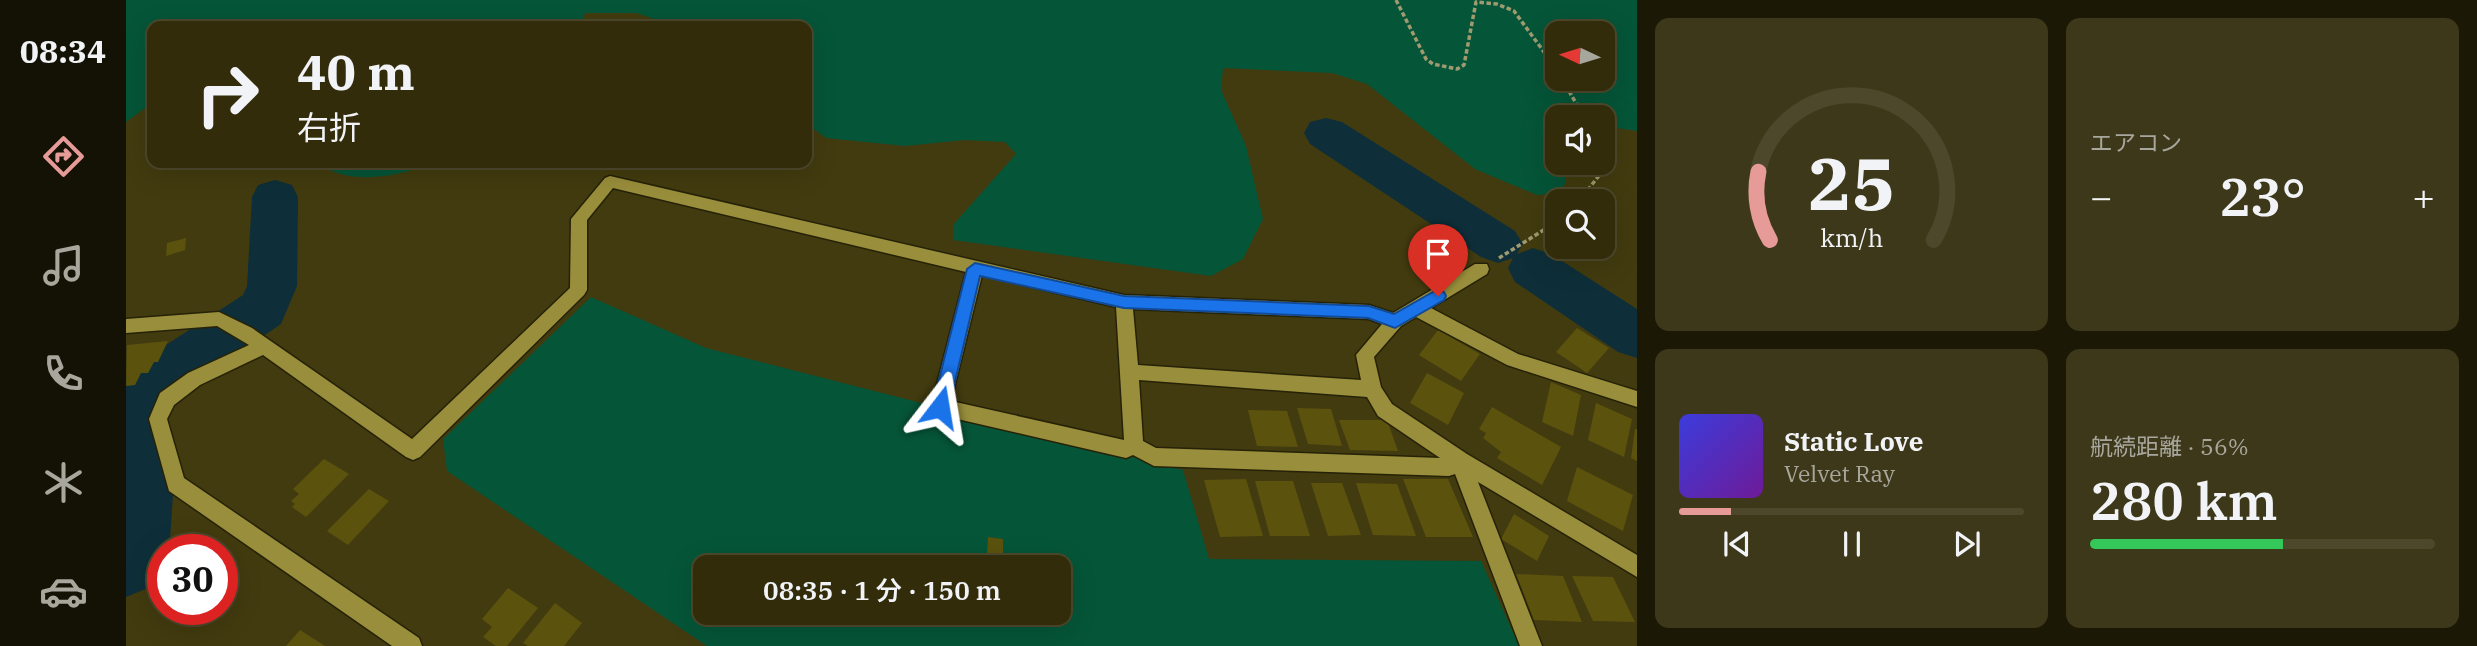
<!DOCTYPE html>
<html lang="ja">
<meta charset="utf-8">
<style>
:root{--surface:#322c0b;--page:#3d3819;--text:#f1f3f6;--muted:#a8a79d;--line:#4d482c;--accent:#e69b98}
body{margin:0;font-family:"IBM Plex Serif","Noto Sans JP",serif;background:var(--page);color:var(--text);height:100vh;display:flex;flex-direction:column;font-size:26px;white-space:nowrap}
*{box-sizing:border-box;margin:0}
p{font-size:23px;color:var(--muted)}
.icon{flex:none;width:38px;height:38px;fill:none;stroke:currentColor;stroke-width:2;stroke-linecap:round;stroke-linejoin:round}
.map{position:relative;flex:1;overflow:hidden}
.side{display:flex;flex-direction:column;gap:18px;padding:18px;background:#1c1806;width:840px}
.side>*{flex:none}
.guide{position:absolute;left:21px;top:21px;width:665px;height:147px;border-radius:14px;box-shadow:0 7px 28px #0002,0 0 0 2px var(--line);background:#322c0b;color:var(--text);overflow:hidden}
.needle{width:46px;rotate:274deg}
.fabs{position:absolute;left:1419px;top:21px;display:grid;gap:14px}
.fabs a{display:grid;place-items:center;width:70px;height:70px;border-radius:14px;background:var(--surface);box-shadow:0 7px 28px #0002,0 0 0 2px var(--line);font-size:35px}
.speed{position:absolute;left:21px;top:534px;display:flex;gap:14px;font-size:35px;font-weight:700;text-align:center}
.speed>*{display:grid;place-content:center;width:91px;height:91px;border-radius:50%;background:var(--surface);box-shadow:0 7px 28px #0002,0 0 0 2px var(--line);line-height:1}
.speed .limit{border:10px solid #d22;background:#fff;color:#111}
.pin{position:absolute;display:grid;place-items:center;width:60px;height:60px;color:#fff;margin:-72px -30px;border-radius:50% 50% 50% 0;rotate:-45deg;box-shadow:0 0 7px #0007}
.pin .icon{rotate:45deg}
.me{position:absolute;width:77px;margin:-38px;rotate:14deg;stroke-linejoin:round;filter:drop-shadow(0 0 5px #0008)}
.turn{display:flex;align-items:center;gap:24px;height:147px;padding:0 35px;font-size:32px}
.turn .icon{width:91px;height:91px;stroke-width:2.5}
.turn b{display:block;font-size:49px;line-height:60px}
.big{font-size:52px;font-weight:600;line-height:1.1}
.side .widget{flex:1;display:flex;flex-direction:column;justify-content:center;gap:10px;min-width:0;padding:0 24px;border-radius:14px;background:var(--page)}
.side .dial{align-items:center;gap:0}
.dial svg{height:182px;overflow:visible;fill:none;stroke:var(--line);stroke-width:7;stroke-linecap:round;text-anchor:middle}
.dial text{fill:var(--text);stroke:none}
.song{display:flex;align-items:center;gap:21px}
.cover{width:84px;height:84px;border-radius:10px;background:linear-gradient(135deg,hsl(240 70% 55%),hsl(280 70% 35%))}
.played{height:7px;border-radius:4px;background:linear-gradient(90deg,var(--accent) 15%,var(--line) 15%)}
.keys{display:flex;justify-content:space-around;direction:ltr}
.heat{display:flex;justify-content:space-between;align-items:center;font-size:38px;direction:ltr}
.charge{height:10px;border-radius:5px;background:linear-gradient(90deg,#34c759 56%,var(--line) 0)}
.side .tiles{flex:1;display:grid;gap:18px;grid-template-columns:repeat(2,1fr)}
.trip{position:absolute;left:567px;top:555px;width:378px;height:70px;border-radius:14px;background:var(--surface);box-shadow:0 7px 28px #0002,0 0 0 2px var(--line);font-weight:600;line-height:70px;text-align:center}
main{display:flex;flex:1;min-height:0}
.tabs{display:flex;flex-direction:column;width:126px;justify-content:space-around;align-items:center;background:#141204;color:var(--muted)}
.tabs .icon{width:49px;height:49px}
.tabs .on{color:var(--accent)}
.tabs b{font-size:32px;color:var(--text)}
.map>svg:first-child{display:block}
.green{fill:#055538;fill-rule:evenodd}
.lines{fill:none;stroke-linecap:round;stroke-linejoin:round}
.river{fill:#0e2f39;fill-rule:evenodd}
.building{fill:#5b520e}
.street-casing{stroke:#262208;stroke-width:3}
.path{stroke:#a09a70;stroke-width:3.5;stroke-dasharray:4.5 2.5;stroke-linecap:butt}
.street{fill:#998e3b;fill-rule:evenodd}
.route{fill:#1a73e8;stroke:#114b97;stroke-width:2}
</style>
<main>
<nav class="tabs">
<b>08:34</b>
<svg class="icon on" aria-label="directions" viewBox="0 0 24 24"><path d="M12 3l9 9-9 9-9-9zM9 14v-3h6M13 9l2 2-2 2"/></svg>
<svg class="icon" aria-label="music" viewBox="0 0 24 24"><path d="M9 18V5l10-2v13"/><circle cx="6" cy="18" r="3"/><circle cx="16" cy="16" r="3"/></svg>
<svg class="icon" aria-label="phone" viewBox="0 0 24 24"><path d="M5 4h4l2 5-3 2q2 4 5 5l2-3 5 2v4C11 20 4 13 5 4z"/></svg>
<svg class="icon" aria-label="climate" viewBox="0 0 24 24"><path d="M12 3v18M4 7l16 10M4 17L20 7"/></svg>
<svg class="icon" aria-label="car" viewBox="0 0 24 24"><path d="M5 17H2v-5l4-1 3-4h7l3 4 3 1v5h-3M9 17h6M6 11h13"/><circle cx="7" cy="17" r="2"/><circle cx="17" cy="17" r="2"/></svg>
</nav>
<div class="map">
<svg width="1511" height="646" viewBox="0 0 1511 646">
<rect width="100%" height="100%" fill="#423b0f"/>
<!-- green -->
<path class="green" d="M0,0H1511V131L1477,126V117L1426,118L1431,145L1432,163H1436L1440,182L1433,193L1411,195L1349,169L1241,84L1206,73L1097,68L1095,90L1120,146L1137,219L1117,259L1085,276L827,240V225L890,154L879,142L838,140L779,146L700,138L681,124V26H550L510,13H459L455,26H26V103L0,122ZM1432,33H1477V79H1432Z
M191,163H308C273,176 225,187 191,163Z
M465,297L580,348L1057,470L1083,559L1355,561L1393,646H581L321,471L317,439ZM579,567H933V612H579Z"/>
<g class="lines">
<!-- river -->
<path class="river" d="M1200,118L1216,122L1389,231L1397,244L1391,254L1407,248L1425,254L1511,309V358L1492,352L1389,282L1382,268L1387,258L1372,263L1355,257L1184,144L1178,133L1184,122Z
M149,180L166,185L172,197L171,286L155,324L61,388L32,420L30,444L47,495L44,540L40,550H37V557L22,588L0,597V377L23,356L117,295L121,286L126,197L132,185Z"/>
</g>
<!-- building -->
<path class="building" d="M60,238L59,250L40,256L41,243Z
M1451,328L1483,348L1461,373L1430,352Z
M1312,330L1354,354L1335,381L1293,355Z
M42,341L32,362H28L22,373H15L9,385L0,386L1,345Z
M1301,373L1338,393L1322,425L1284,403Z
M1425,382L1455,395L1447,436L1416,422Z
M1470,403L1506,419L1498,457L1462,440Z
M1366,407L1435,447L1416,485L1371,458L1375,452L1357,438L1360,433L1353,429Z
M1171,408L1205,409L1216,446L1182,444Z
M1122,410L1161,411L1172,447L1131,446Z
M1213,420H1261L1272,451L1224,450Z
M1509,429H1511V461L1505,458Z
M198,459L223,474L180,517L166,507L169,504L165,501L173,494L167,489Z
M1451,467L1507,495L1497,531L1441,501Z
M1120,479L1137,536L1094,537L1078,480Z
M1277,479H1322L1347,537H1300Z
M1129,481H1167L1184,536H1144Z
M1185,483H1216L1235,535L1202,536Z
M1230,483L1271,484L1290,536L1247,535Z
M243,489L263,501L222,545L201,531Z
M1388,514L1423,536L1411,561L1375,539Z
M862,537L877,539V556L861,555Z
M1390,574L1437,576L1456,622L1408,620Z
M1446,576L1487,577L1509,622L1467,621Z
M382,588L412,608L381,646H370L357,637L366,627L356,619Z
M429,603L456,623L438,646H402L397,643Z
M174,630L199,646H160Z"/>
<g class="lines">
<defs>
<path id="street" d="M484,176L998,295L1243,305L1267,313L1349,264H1361L1363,269L1361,274L1305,308L1392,354L1511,391V407L1381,365L1290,317L1275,326L1248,357L1255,387L1266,404L1341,454L1511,555V577L1352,482L1416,646H1394L1329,474L1323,476L1028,466L1007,455L1000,458L814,415L807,413L805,407L840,272L487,188L461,220V290L458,295L294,457L287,460L280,457L137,355L74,385L48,405L41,419L58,478L293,638L296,646H266L43,491L23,419L34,393L62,373L123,345L91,326L0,333V319L93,312L126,328L286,439L444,288L445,219L479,178ZM856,275L990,307L998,440L825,401ZM1007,309L1243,319L1256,324L1230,355L1235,380L1012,365ZM1013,380L1241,397L1252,416L1314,458L1030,448L1017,441Z"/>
</defs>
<!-- street casing -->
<use href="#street" class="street-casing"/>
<!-- path -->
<path class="path" d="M1270,0L1300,59L1307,64L1331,69L1338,65L1350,2L1371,4L1388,11L1432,71
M1436,79L1458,117
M1453,201L1479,168L1477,163
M1373,258L1432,221"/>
<!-- street -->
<use href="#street" class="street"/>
</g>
<!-- route -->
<path class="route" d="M849,263L998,296L1243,306L1268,314L1307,292H1318L1320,296L1318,300L1269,328L1242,318L998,308L854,276L823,407L820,412L814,414L808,412L806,407L841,269Z"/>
</svg>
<div class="fabs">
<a><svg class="needle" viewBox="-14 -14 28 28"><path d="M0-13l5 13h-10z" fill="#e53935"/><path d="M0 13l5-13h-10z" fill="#a8a79d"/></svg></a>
<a><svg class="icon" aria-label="sound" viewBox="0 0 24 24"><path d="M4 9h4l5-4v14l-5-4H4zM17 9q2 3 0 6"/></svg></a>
<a><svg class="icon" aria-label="search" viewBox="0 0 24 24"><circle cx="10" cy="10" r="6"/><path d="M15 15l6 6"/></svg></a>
</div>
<div class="speed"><div class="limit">30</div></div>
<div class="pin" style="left:1312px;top:296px;background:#d93025"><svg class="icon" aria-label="arrive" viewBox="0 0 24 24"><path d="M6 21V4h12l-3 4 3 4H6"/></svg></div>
<svg class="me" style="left:814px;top:407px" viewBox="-20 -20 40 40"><path d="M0-17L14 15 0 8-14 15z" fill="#1a73e8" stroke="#fff" stroke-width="4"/></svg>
<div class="trip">08:35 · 1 分 · 150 m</div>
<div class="guide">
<div class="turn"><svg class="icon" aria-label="right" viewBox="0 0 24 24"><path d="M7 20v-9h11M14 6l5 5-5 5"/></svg><div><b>40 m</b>右折</div></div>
</div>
</div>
<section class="side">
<div class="tiles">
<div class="widget dial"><svg viewBox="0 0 100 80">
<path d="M14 69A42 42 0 1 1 86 69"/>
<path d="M14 69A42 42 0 0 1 9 39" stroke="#e69b98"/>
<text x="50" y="56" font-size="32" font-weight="700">25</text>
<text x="50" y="72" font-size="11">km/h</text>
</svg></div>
<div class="widget"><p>エアコン</p>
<div class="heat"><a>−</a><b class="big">23°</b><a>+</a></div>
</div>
<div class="widget">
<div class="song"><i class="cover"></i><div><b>Static Love</b><p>Velvet Ray</p></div></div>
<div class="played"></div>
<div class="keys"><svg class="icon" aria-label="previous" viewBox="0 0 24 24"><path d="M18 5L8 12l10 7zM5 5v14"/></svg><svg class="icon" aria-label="pause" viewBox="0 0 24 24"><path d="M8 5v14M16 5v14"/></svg><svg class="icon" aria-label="next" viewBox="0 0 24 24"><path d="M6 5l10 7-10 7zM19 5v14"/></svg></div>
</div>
<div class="widget"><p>航続距離 · 56%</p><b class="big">280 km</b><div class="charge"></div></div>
</div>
</section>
</main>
